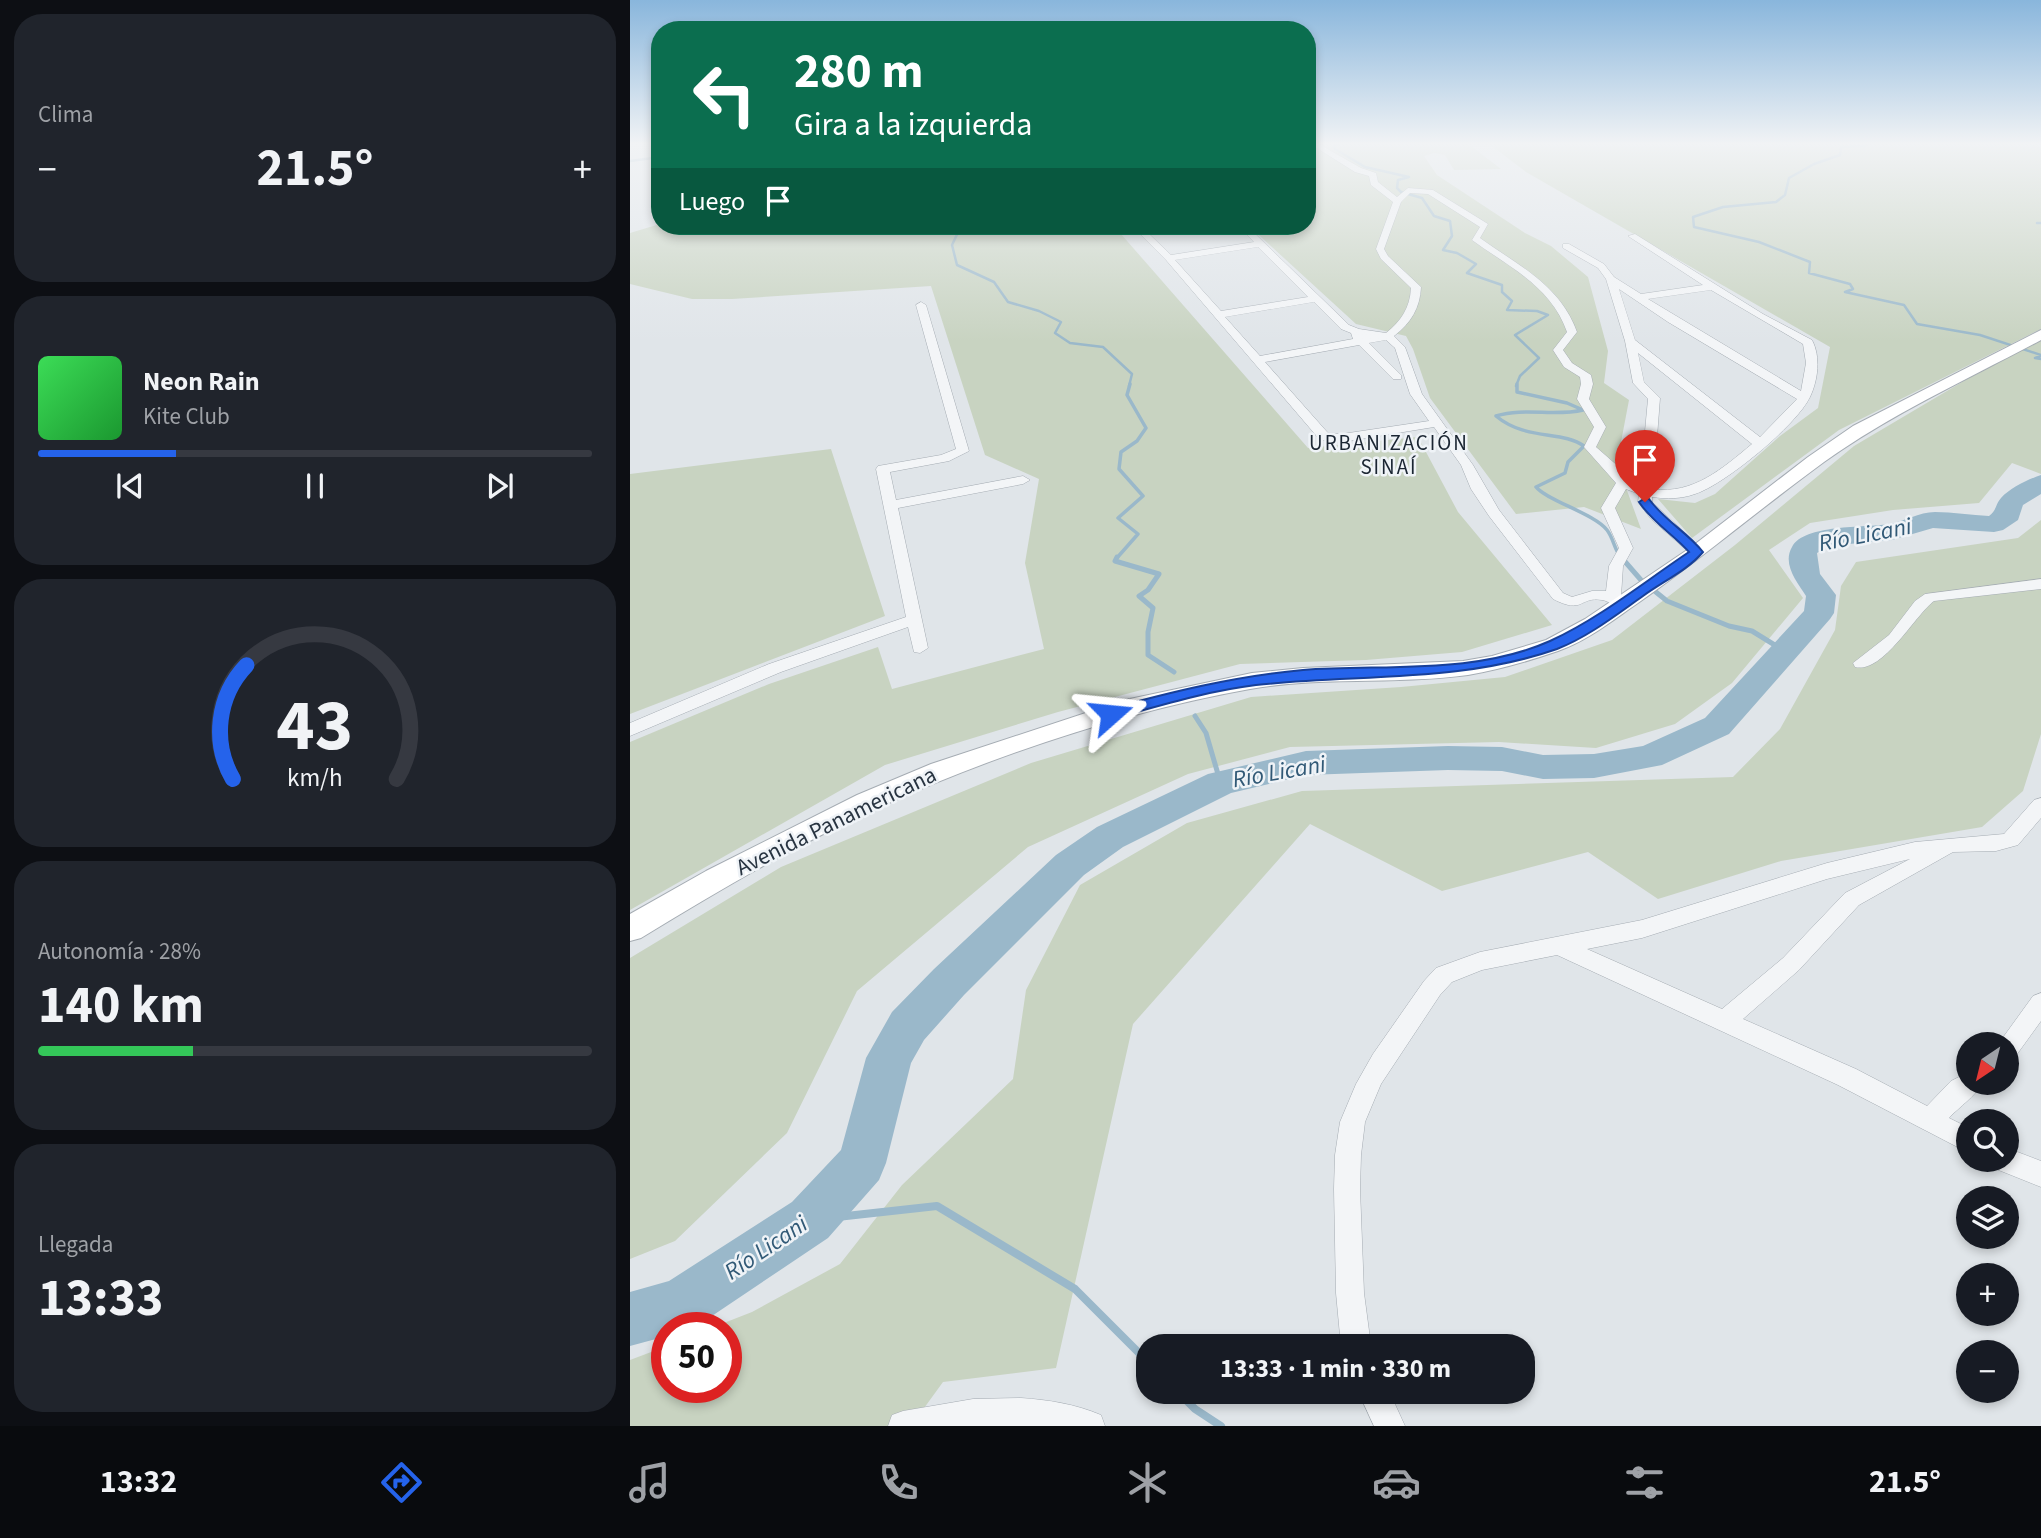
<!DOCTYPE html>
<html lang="es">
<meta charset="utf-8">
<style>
:root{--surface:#171b24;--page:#20242c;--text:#f1f3f6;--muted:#9ea1a6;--line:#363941;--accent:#2563eb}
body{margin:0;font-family:"Source Sans 3",sans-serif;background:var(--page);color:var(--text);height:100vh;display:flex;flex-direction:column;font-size:26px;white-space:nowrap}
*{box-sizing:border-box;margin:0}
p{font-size:23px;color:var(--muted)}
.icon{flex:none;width:38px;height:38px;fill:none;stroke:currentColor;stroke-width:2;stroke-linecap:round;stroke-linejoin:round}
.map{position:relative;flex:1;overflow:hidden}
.drawer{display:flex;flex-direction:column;gap:14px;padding:14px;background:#0d0f14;width:630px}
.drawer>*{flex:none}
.hud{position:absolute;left:21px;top:21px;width:665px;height:214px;border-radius:28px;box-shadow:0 4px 10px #0003;background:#0b6e4f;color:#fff;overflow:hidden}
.needle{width:46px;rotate:215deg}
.buttons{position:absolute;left:1326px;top:1032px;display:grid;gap:14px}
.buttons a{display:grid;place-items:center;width:63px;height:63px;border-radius:50%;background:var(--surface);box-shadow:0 4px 10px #0003;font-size:35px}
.speed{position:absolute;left:21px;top:1312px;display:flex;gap:14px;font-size:35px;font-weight:700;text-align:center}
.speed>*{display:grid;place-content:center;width:91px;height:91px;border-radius:50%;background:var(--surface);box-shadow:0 4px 10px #0003;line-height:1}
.speed .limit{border:10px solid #d22;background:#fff;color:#111}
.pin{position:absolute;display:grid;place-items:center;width:60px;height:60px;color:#fff;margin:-72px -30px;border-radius:50% 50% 50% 0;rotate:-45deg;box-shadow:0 0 7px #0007}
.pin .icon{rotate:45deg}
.me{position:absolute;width:77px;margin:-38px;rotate:72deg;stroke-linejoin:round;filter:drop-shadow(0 0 5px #0008)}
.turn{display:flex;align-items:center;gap:24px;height:147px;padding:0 28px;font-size:32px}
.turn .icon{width:91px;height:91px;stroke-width:2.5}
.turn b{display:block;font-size:49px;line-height:60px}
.then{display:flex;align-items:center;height:66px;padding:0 28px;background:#0003;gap:14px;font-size:26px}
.big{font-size:52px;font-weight:700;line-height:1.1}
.drawer .widget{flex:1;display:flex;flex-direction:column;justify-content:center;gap:10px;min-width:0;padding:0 24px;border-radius:28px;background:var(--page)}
.drawer .dial{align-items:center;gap:0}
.dial svg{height:182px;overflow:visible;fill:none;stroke:var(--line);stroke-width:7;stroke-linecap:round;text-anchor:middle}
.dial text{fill:var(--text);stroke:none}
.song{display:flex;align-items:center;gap:21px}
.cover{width:84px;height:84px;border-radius:10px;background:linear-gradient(135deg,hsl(130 70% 55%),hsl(130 70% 35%))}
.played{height:7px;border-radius:4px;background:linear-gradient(90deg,var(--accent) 25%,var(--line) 25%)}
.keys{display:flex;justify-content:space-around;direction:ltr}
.heat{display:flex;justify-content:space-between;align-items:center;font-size:38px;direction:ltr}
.charge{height:10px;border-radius:5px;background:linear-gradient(90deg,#34c759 28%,var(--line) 0)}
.trip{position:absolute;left:506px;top:1334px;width:399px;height:70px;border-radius:28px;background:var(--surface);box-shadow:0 4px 10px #0003;font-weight:700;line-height:70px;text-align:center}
.tabs{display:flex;height:112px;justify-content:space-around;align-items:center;background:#090b0e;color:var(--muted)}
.tabs .icon{width:49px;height:49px}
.tabs .selected{color:var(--accent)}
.tabs b{font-size:32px;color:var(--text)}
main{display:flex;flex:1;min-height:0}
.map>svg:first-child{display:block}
.green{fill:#c8d3c1}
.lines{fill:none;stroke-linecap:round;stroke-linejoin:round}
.stream-far4{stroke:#9ab8ca;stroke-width:2.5}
.stream-far3{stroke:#9ab8ca;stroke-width:3.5}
.stream-far2{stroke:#9ab8ca;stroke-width:5}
.stream-far1{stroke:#9ab8ca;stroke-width:6}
.stream{stroke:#9ab8ca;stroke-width:8}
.river{fill:#9ab8ca;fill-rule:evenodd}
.street-casing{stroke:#a5acb3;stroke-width:1}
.secondary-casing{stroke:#a5acb3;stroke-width:2}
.street{fill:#f3f5f7;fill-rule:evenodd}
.secondary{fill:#fff;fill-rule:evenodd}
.route{fill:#2563eb;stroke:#184099;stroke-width:2}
.labels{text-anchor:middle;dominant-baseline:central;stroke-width:5;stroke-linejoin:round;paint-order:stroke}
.far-neighbourhood-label{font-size:21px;letter-spacing:2px;fill:#1a2532;stroke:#eff3f7}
.street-label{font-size:23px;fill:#283441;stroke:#eff3f7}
.water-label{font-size:24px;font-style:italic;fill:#315976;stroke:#eff3f7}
</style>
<main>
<section class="drawer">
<div class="widget"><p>Clima</p>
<div class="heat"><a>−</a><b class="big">21.5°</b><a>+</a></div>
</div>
<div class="widget">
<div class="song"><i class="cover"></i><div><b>Neon Rain</b><p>Kite Club</p></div></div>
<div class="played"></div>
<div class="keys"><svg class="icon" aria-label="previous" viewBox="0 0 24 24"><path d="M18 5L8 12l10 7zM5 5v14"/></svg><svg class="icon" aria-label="pause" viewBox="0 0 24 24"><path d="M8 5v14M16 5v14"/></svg><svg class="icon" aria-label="next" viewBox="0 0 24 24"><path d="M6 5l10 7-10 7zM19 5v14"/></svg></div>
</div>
<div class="widget dial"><svg viewBox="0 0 100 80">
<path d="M14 69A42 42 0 1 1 86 69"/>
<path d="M14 69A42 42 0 0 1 20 19" stroke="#2563eb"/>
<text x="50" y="56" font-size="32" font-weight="700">43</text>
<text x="50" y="72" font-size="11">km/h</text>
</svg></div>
<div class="widget"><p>Autonomía · 28%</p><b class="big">140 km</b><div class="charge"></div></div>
<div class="widget"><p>Llegada</p><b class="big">13:33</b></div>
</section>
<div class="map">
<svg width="1411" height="1426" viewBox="0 0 1411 1426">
<rect width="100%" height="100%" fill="#e0e5e9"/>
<!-- green -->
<path class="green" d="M677,143H837L871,169L824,170L815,155L804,153L794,156L807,175L895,233L921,246L958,277L978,351L974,383L999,400L987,463L1011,529L954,507L886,514L800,398L783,349L776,336L726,324L619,226H677Z
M858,143H1411V329L1209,430L1062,538L1028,499L1065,503L1085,494L1150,436L1188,408L1200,347L896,172Z
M30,224L484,226L678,448L788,437L828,512L922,625L832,652L736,660L610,664L428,712L255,765L0,910V742L139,684L248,647L262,689L414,649L395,563L409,479L355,455L301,286L102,299H62L0,284V233Z
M1411,340V474L1382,463L1349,503L1263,510L1180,523L1139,550L1173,598L1102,683L1045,724L966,748L869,742L660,747L558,774L398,847L227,991L157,1133L45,1241L0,1259V958L151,867L401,763L621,697L771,687L875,677L982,640L1105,545L1224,446L1349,372Z
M201,449L255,616L0,714V474Z
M1411,520V734L1393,791L1352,827L1151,861L1028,899L958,852L812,891L680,824L503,1024L426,1368L313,1382L281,1426H0V1360L37,1346V1388H96V1328H81L122,1312L210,1264L272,1185L383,1079L396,990L450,885L557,823L672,791L1103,777L1150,729L1205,630L1211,586L1226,562L1388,538Z"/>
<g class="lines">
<!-- stream-far4 -->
<path class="stream-far4" d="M711,143L704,146L705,149L735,167L779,177L768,180L767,188L771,192L792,198L804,216L820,221L822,236L813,250L827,253L846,264L837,273L872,285V292L882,301L877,310L907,311L918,315L885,335L909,358L890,376L886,386
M1238,143L1234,146L1211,147L1210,155L1184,164L1159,178L1155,195L1146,202L1093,207L1063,217L1064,227L1129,242L1180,262L1179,273L1220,284L1223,289L1215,292L1274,305L1287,324L1350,335L1411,355
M0,161L30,157
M1407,223H1411
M331,226L322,245L327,265L364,282L378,302L409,311L431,322L425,333L440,343L473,347L502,374L499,386
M1411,356L1405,358L1411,359"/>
<!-- stream-far3 -->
<path class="stream-far3" d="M887,384V392L937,403L953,410C924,417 895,407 866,416C896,441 932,430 954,446L938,462L935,473L906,487C916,500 965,514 977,530C984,539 984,550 992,559
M486,559L508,534L488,518L513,496L489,469L491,452L507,441L516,428L497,395L500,384"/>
<!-- stream-far2 -->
<path class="stream-far2" d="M487,557L485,561L529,574L518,590L509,596L523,608L518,632V655L544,672
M991,557L1011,580L1037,601L1099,626L1122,631L1156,652
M565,716L576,733L590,781"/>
<!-- stream-far1 -->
<path class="stream-far1" d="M590,779L591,783"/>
<!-- stream -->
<path class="stream" d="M180,1220L307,1206L445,1289L518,1362
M547,1391L565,1409L591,1426"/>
<!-- river -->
<path class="river" d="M1411,475V494L1393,505L1388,520L1373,530L1364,532L1303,528L1262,540L1198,546L1187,553L1190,574L1206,595L1204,613L1200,619L1099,734L1032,765L964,778L913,779L872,771L818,770L676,775L601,793L493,847L454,875L334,995L294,1040L281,1063L256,1163L249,1180L198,1238L70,1324L60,1328H37V1336L0,1346V1292L39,1281L162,1202L211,1150L236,1058L262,1012L304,969L426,855L467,827L578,774L676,751L818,746L872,747L913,755L964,754L1013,746L1075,718L1174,611L1176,596C1167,582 1152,564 1162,547C1174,524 1235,528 1258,524C1274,522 1289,512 1305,512C1323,512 1341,515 1359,516C1367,510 1365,505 1371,498C1380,488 1399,479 1411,475Z"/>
<defs>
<path id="street" d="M679,143H687L731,168L746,173L748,182L767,197L778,188L803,190L858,224L850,238C889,266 930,285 947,332L933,350L942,363L961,375L963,384L959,399L976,427L966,447L990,468L998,480L1010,485L1018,399L1003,383L995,341L976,279L968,268L933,248V244H939L974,264L984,277L1011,294L1073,285L998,236L1005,234L1133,314L1182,340C1191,357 1188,380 1180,397C1167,425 1094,485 1065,494C1051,499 1037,499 1022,497V502L1072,549L1074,552L1072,555H1062L1021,519L1008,502L1009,494L996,489L985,508L1003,548L993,566L991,596L1001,604L993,609C985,607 979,601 972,600C949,596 954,615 923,599L859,516L841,489L831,465L804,427L712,442L690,440L536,260L502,226H536L516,231L541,255L624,242L608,226H617L719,325L729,329L756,333C771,321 780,308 781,288L751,259L746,249L763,202L741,185L739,176L725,172ZM780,193L798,194L850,227L842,240C879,267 921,286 937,332L923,350L934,367L950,377L951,384L947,399L964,427L954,447L986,483L971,508L989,548L979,566L976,591H962L942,597L933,593L869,510L843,465L792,394L775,347L764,336C781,323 790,308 791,287L758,256L754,249L771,202ZM628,247L678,297L591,311L545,260ZM989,289L1038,322L1167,399L1130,437L1005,340ZM1081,290L1173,344L1176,363L1171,391L1018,299ZM684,302L711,329L721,333L723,339L630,356L595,317ZM756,340L765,348L780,394L799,421L712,434L698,433L635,362L729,345L763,379H771V375L739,343ZM1008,353L1122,444C1093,468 1063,495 1023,489L1030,398L1014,382Z
M677,187H681V191H677Z
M291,302L296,305L339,451L319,461L260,472L266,500L393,476L400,480L393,484L268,508L298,648L290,653L284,652L278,627L151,672L0,736V723L139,664L276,617L246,469L248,466L311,455L326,449L286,305Z
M1411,579V589L1304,601C1285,615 1253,674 1225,667L1223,663L1259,635L1285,601L1295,594Z
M1411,798V818L1388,845L1366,851L1323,852L1229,905L1169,970L1113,1019L1226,1069L1297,1106L1321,1081L1339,1072V1083H1352C1346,1096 1329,1107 1319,1118L1339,1128V1153L1208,1085L927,955L852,970L822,982L810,995L751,1084L735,1122L731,1155L730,1189L734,1293L741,1346H711L706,1293L704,1189L705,1155L710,1122L726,1084L743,1054L794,981L806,968L850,952L1012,920L1197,863L1285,842L1374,834L1404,800ZM1280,859L1215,893L1153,958L1092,1009L957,949L1012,938L1197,879Z
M1411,993V1021L1385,1057L1377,1060V1045H1368L1369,1043L1403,996Z
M1377,1148L1411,1161V1187L1366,1169L1362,1160H1377Z
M728,1391H759L775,1426H744Z
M391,1398C419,1400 445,1404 471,1415L475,1426H258L262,1415L273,1411L343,1399Z"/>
<path id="secondary" d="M1411,330V340C1338,379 1261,414 1194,462C1131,508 1072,558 1008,603C983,620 957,641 928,651C899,661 868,670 838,675C766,685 692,676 620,689C497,711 364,755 250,807C167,844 88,891 11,938L0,941V914L76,871L227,795L301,764L495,700L622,673L673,668L833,661L862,656L916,640L955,619L1060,548L1178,457L1223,426Z"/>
</defs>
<!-- street casing -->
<use href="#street" class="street-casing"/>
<!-- secondary casing -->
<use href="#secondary" class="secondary-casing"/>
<!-- street -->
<use href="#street" class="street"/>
<!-- secondary -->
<use href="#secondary" class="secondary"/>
</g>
<!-- sky -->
<linearGradient id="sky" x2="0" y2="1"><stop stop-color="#89b6dc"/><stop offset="0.42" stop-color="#f1f3f5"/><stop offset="1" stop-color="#f1f3f5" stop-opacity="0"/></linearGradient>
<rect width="1411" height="342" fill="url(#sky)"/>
<!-- route -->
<path class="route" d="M1015,498L1019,499C1034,520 1057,532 1073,552C1058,570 1032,582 1013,596C986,615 958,637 927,649C830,683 727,674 626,685C577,691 529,706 481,719L473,714L475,710C541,692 605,676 673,670C754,664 844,675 920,641C970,618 1014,582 1059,552C1043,534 1022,522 1009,502Z"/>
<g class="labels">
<!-- far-neighbourhood labels -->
<g class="far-neighbourhood-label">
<text x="759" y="443">URBANIZACIÓN<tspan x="759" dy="24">SINAÍ</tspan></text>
</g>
<!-- street labels -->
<g class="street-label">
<text transform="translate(206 821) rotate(-26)">Avenida Panamericana</text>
</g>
<!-- water labels -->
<g class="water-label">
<text transform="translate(1235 535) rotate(-11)">Río Licani</text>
<text transform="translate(649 772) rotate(-10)">Río Licani</text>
<text transform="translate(136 1248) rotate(-34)">Río Licani</text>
</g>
</g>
</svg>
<div class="buttons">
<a><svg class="needle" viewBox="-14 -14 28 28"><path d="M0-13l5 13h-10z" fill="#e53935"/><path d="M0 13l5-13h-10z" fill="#9ea1a6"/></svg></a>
<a><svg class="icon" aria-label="search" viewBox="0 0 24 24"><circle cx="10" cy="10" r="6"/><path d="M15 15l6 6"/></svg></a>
<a><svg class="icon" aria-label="layers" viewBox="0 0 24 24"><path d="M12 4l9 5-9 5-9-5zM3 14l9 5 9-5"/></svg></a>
<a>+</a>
<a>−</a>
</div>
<div class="speed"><div class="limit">50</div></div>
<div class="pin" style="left:1015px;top:502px;background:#d93025"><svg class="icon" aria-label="arrive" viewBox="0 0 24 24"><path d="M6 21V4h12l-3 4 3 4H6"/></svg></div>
<svg class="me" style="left:481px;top:714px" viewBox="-20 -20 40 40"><path d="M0-17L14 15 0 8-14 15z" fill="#2563eb" stroke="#fff" stroke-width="4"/></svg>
<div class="trip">13:33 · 1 min · 330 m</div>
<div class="hud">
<div class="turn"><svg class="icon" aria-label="left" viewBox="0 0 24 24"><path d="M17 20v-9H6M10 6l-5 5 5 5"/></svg><div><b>280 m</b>Gira a la izquierda</div></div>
<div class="then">Luego<svg class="icon" aria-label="arrive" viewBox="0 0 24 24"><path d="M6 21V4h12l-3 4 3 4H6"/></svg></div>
</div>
</div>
</main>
<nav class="tabs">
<b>13:32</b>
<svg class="icon selected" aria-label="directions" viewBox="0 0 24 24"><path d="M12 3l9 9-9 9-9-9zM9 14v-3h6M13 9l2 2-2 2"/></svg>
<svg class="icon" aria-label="music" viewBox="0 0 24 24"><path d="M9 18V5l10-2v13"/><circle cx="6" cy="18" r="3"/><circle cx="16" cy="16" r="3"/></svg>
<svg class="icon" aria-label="phone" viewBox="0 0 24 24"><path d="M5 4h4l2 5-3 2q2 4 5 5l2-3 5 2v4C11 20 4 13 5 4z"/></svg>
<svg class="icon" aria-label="climate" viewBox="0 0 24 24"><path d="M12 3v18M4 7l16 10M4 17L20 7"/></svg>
<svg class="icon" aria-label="car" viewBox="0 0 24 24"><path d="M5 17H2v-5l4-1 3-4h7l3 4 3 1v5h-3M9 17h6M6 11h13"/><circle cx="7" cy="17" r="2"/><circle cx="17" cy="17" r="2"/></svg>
<svg class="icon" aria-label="filters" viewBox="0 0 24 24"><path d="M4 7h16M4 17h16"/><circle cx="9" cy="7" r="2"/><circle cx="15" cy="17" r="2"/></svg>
<b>21.5°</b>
</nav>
